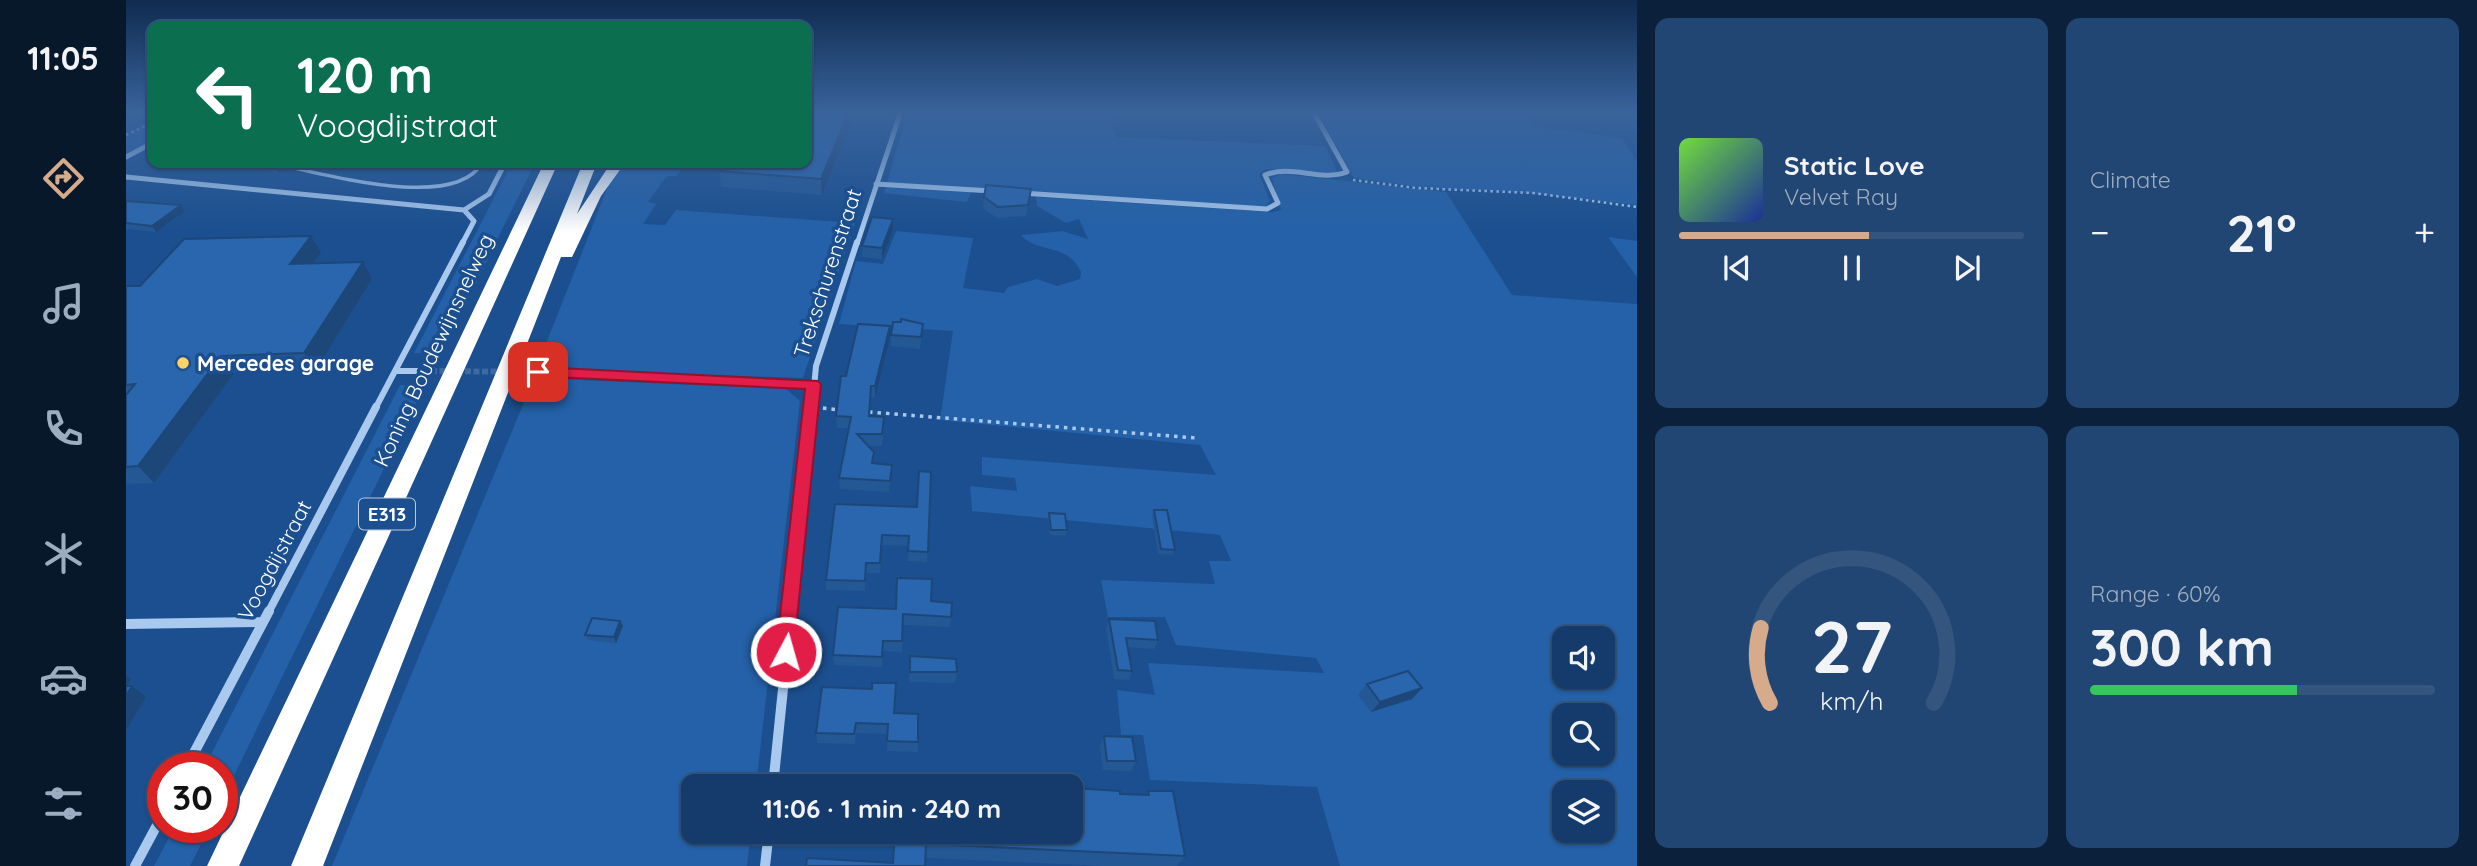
<!DOCTYPE html>
<meta charset="utf-8">
<style>
:root{--surface:#143b6b;--page:#214673;--text:#f1f3f6;--muted:#9dadc1;--line:#33557e;--accent:#d6ab8b}
body{margin:0;font-family:Quicksand,sans-serif;background:var(--page);color:var(--text);height:100vh;display:flex;flex-direction:column;font-size:26px;white-space:nowrap}
*{box-sizing:border-box;margin:0}
p{font-size:23px;color:var(--muted)}
.icon{flex:none;width:38px;height:38px;fill:none;stroke:currentColor;stroke-width:2;stroke-linecap:round;stroke-linejoin:round}
.map{position:relative;flex:1;overflow:hidden}
.side{display:flex;flex-direction:column;gap:18px;padding:18px;background:#0b203b;width:840px}
.side>*{flex:none}
.banner{position:absolute;left:21px;top:21px;width:665px;height:147px;border-radius:14px;box-shadow:0 2px 5px #0004,0 0 0 2px var(--line);background:#0b6e4f;color:#fff;overflow:hidden}
.buttons{position:absolute;left:1426px;top:626px;display:grid;gap:14px}
.buttons a{display:grid;place-items:center;width:63px;height:63px;border-radius:14px;background:var(--surface);box-shadow:0 2px 5px #0004,0 0 0 2px var(--line);font-size:35px}
.speed{position:absolute;left:21px;top:752px;display:flex;gap:14px;font-size:35px;font-weight:700;text-align:center}
.speed>*{display:grid;place-content:center;width:91px;height:91px;border-radius:50%;background:var(--surface);box-shadow:0 2px 5px #0004,0 0 0 2px var(--line);line-height:1}
.speed .limit{border:10px solid #d22;background:#fff;color:#111}
.pin{position:absolute;display:grid;place-items:center;width:60px;height:60px;color:#fff;margin:-30px;border-radius:14px;box-shadow:0 4px 10px #0006}
.me{position:absolute;width:77px;margin:-38px;rotate:6deg;stroke-linejoin:round;filter:drop-shadow(0 0 5px #0008)}
.turn{display:flex;align-items:center;gap:24px;height:147px;padding:0 35px;font-size:32px}
.turn .icon{width:91px;height:91px;stroke-width:2.5}
.turn b{display:block;font-size:49px;line-height:60px}
.big{font-size:52px;font-weight:700;line-height:1.1}
.side .card{flex:1;display:flex;flex-direction:column;justify-content:center;gap:10px;min-width:0;padding:0 24px;border-radius:14px;background:var(--page)}
.side .dial{align-items:center;gap:0}
.dial svg{height:182px;overflow:visible;fill:none;stroke:var(--line);stroke-width:7;stroke-linecap:round;text-anchor:middle}
.dial text{fill:var(--text);stroke:none}
.song{display:flex;align-items:center;gap:21px}
.cover{width:84px;height:84px;border-radius:10px;background:linear-gradient(135deg,hsl(100 70% 55%),hsl(230 70% 35%))}
.played{height:7px;border-radius:4px;background:linear-gradient(90deg,var(--accent) 55%,var(--line) 55%)}
.keys{display:flex;justify-content:space-around;direction:ltr}
.heat{display:flex;justify-content:space-between;align-items:center;font-size:38px;direction:ltr}
.charge{height:10px;border-radius:5px;background:linear-gradient(90deg,#34c759 60%,var(--line) 0)}
.side .tiles{flex:1;display:grid;gap:18px;grid-template-columns:repeat(2,1fr)}
.trip{position:absolute;left:555px;top:774px;width:402px;height:70px;border-radius:14px;background:var(--surface);box-shadow:0 2px 5px #0004,0 0 0 2px var(--line);font-weight:700;line-height:70px;text-align:center}
main{display:flex;flex:1;min-height:0}
.tabs{display:flex;flex-direction:column;width:126px;justify-content:space-around;align-items:center;background:#08182b;color:var(--muted)}
.tabs .icon{width:49px;height:49px}
.tabs .on{color:var(--accent)}
.tabs b{font-size:32px;color:var(--text)}
.map>svg:first-child{display:block}
.green{fill:#2461a8;fill-rule:evenodd}
.lines{fill:none;stroke-linecap:round;stroke-linejoin:round}
.minor-tunnel{stroke:#3d69a0;stroke-width:6;stroke-dasharray:6 2.5;stroke-linecap:butt}
.path-far1{stroke:#a9c9ee;stroke-width:2.5;stroke-dasharray:2.5 3.5;stroke-linecap:butt}
.path{stroke:#a9c9ee;stroke-width:3.5;stroke-dasharray:3.5 5;stroke-linecap:butt}
.service{stroke:#a9c9ee;stroke-width:3.5}
.minor-far3{stroke:#a9c9ee;stroke-width:5}
.minor-far2{stroke:#a9c9ee;stroke-width:6}
.minor-far1{stroke:#a9c9ee;stroke-width:8}
.minor{stroke:#a9c9ee;stroke-width:10}
.motorway{fill:#fff;fill-rule:evenodd}
.wall{fill:#245895}
.shaded-wall{fill:#1d4779}
.building{fill:#2a66ad;stroke:#1d4779;stroke-width:2}
.route{fill:#e11d48;stroke:#92132f;stroke-width:2}
.poi-dot{fill:#ffd166;stroke:#1b4f8f;stroke-width:2.5}
.labels{text-anchor:middle;dominant-baseline:central;stroke-width:7;stroke-linejoin:round;paint-order:stroke}
.shield{fill:#1b4f8f;stroke:#bbcadd;stroke-width:2}
.shield-label{font-size:19px;font-weight:bold;fill:#fff}
.street-label{font-size:21px;fill:#fff;stroke:#1b4f8f}
.poi-label{font-size:21px;font-weight:bold;fill:#fff;stroke:#1b4f8f;text-anchor:start}
</style>
<main>
<nav class="tabs">
<b>11:05</b>
<svg class="icon on" aria-label="directions" viewBox="0 0 24 24"><path d="M12 3l9 9-9 9-9-9zM9 14v-3h6M13 9l2 2-2 2"/></svg>
<svg class="icon" aria-label="music" viewBox="0 0 24 24"><path d="M9 18V5l10-2v13"/><circle cx="6" cy="18" r="3"/><circle cx="16" cy="16" r="3"/></svg>
<svg class="icon" aria-label="phone" viewBox="0 0 24 24"><path d="M5 4h4l2 5-3 2q2 4 5 5l2-3 5 2v4C11 20 4 13 5 4z"/></svg>
<svg class="icon" aria-label="climate" viewBox="0 0 24 24"><path d="M12 3v18M4 7l16 10M4 17L20 7"/></svg>
<svg class="icon" aria-label="car" viewBox="0 0 24 24"><path d="M5 17H2v-5l4-1 3-4h7l3 4 3 1v5h-3M9 17h6M6 11h13"/><circle cx="7" cy="17" r="2"/><circle cx="17" cy="17" r="2"/></svg>
<svg class="icon" aria-label="filters" viewBox="0 0 24 24"><path d="M4 7h16M4 17h16"/><circle cx="9" cy="7" r="2"/><circle cx="15" cy="17" r="2"/></svg>
</nav>
<div class="map">
<svg width="1511" height="866" viewBox="0 0 1511 866">
<rect width="100%" height="100%" fill="#1b4f8f"/>
<!-- green -->
<path class="green" d="M782,111H984L990,137L1199,146L1212,173L1140,169L1133,174L1144,201L1140,206H1131L846,189L841,202L758,193Z
M1191,111H1399L1407,126L1496,138L1511,161V205L1393,192L1299,188L1228,178Z
M26,120V140L0,154V133Z
M386,163H409L315,354L288,353Z
M500,163H560L550,176H541L522,202L530,204L517,224L539,225L550,210L729,223L677,378L410,369L483,184Z
M1156,174L1320,192L1386,295L1511,304V866H1214L1191,787L1024,780L1017,735H995L991,690L1029,695L1022,663L1198,673L1190,658L1050,645L1039,617H982L975,580L1089,584L1083,561H1105L1094,535L846,511L844,486L891,491L889,478L856,475V457L1090,475L1074,445L814,420L827,331L713,324L730,261L757,264L770,231L847,238L837,288L878,293L882,287L911,279L931,286L954,279L955,272C941,242 911,254 895,235L937,231L962,239L953,219L940,223L911,206L910,197L1147,212L1155,210L1146,178ZM1438,639H1477V677H1438ZM1438,716H1477V754H1438ZM1438,793H1477V831H1438Z
M1482,237L1511,241V277Z
M408,378L660,389L674,401L630,786H567V831H625L621,866H206Z
M274,385H299L96,800V768H78Z
M48,828H83L64,866H28Z"/>
<g class="lines">
<!-- minor-tunnel -->
<path class="minor-tunnel" d="M305,371L412,372"/>
<!-- path-far1 -->
<path class="path-far1" d="M0,135L26,123
M1227,180L1290,188L1407,193L1511,207
M697,408L702,409"/>
<!-- path -->
<path class="path" d="M697,408L714,410
M743,412L1070,438"/>
<!-- service -->
<path class="service" d="M145,163C193,172 327,213 356,163"/>
<!-- minor-far3 -->
<path class="minor-far3" d="M0,157L26,143
M0,177L338,210
M750,184L866,191
M895,193L1141,209L1152,203L1139,175C1166,164 1194,182 1221,172L1187,111
M338,210L363,194L379,163
M336,244L348,221L338,210
M731,244L775,111"/>
<!-- minor-far2 -->
<path class="minor-far2" d="M271,371H305
M412,372L687,385
M249,409L337,242
M686,409L690,366L731,242"/>
<!-- minor-far1 -->
<path class="minor-far1" d="M142,613L250,407
M665,613L686,407"/>
<!-- minor -->
<path class="minor" d="M0,624L137,622
M60,768L143,611
M647,786L665,611
M9,866L37,814
M639,866L643,831"/>
<!-- motorway -->
<path class="motorway" d="M418,163H432L113,866H81Z
M457,163H471L451,214L485,163H499L475,196L448,253L446,257H435L197,866H165Z"/>
</g>
<!-- wall -->
<path class="wall" d="M681,111H730L696,195L595,187L593,171L681,163Z
M126,163H146L158,170L153,173L129,168Z
M189,163H233L223,169Z
M860,185L905,189L900,216L871,218L857,208Z
M0,201L55,205L59,211L30,232L2,229L0,230Z
M767,230L756,259L736,257V246Z
M195,253L187,264L246,279L190,370L108,373L28,483L0,484V286H14Z
M775,322L797,324L794,349L765,346V335Z
M764,338L749,398H745L744,416L758,429L756,446H742L748,452V463L766,465L763,492L714,489L713,478L722,428H711L710,416L720,376Z
M805,472L801,562L782,561L783,546L756,545L754,573H740L739,591L700,590V580L791,507Z
M1028,510L1049,550L1046,555L1032,554L1026,515Z
M923,513L941,530L939,536L924,535L922,519Z
M805,601L825,617L824,627L777,625L776,652L757,651L756,667L708,665L707,655L770,609Z
M983,619L1032,640L1028,649L1002,647L1006,671L1003,680L988,679L980,628Z
M494,621L497,626L490,643L462,640L459,635Z
M784,656L831,672L829,683L783,682Z
M1241,684L1296,688L1286,699L1245,712L1232,695Z
M768,713L792,742V752L761,751V734L730,733L729,744L691,743L690,733Z
M978,736L1010,761L1005,771L977,770L974,746Z
M1022,791L1059,856L1051,866H980L799,858L767,863L769,840H760V835H689L688,831H945L994,794L1019,795Z"/>
<!-- shaded-wall -->
<path class="shaded-wall" d="M723,111H730L696,195L695,179Z
M222,163H233L223,169L220,164Z
M155,165L158,170L153,173L150,168Z
M55,205L59,211L30,232L26,226Z
M767,219V230L756,259V248Z
M185,236L195,253L174,281L164,264Z
M237,262L246,279L190,370L178,353Z
M764,326V338L749,398V386Z
M95,356L108,373L28,483L12,466Z
M494,621L497,626L490,643L488,637Z
M0,675L5,679L1,686H6L20,697L0,730Z
M1296,688L1286,699L1245,712L1254,702Z"/>
<!-- building -->
<path class="building" d="M681,111H723L695,179L593,171L597,163H657L670,164L671,163H681V143L686,132H681Z
M126,163H146L155,165L150,168Z
M860,185L905,189L902,205L872,207L858,197Z
M0,201L55,205L26,226L0,223Z
M746,217L767,219L756,248L736,246Z
M185,236L164,264L237,262L178,353L95,356L12,466L0,467V395L9,384L0,385V286H14L58,239Z
M775,319L797,324L795,337L765,335L767,322H775Z
M732,324L764,326L749,386H745L743,416L758,417L756,434H731L748,452L746,463L766,465L764,481L713,478L725,417L710,416L715,376H720Z
M793,471L805,472L802,552L782,551L783,536L756,535L754,563H740L739,581L700,580L709,504L791,507Z
M1028,510H1041L1049,550L1035,549Z
M923,513L939,514L941,530H925Z
M771,578L806,579L805,601L826,603L825,617L777,614L776,641H757L756,657L707,655L712,607L770,609Z
M466,618L494,621L488,637L459,635Z
M983,619L1029,621L1032,640L1000,638L1006,671L992,670Z
M784,656L830,659L831,672H784Z
M1282,671L1296,688L1254,702L1241,684Z
M746,683H770L768,713L792,714V742L761,741L762,724L730,723L728,734L690,733L696,687L746,689Z
M0,686H6L0,696Z
M978,736L1006,737L1010,761H981Z
M691,779L735,781V786H690Z
M764,779L898,786H763Z
M945,788L994,791V794L1023,795L1022,791H1047L1059,856L800,844L799,866H680L681,858L767,863L769,831H945Z"/>
<!-- sky -->
<linearGradient id="sky" x2="0" y2="1"><stop stop-color="#0f2b4f"/><stop offset="0.48" stop-color="#39639b"/><stop offset="1" stop-color="#39639b" stop-opacity="0"/></linearGradient>
<rect width="1511" height="232" fill="url(#sky)"/>
<!-- route -->
<path class="route" d="M412,367L692,381L695,384L667,658L660,661L653,658L650,652L679,389L407,376V369Z"/>
<!-- markers -->
<circle class="poi-dot" cx="57" cy="363" r="7"/>
<g class="labels">
<!-- shield labels -->
<rect class="shield" x="233" y="498.5" width="56" height="31" rx="5"/>
<g class="shield-label">
<text x="261" y="514">E313</text>
</g>
<!-- street labels -->
<g class="street-label">
<text transform="translate(701 273) rotate(-72)">Trekschurenstraat</text>
<text transform="translate(307 350) rotate(-65)">Koning Boudewijnsnelweg</text>
<text transform="translate(148 560) rotate(-62)">Voogdijstraat</text>
</g>
<!-- poi labels -->
<g class="poi-label">
<text x="71" y="363">Mercedes garage</text>
</g>
</g>
</svg>
<div class="buttons">
<a><svg class="icon" aria-label="sound" viewBox="0 0 24 24"><path d="M4 9h4l5-4v14l-5-4H4zM17 9q2 3 0 6"/></svg></a>
<a><svg class="icon" aria-label="search" viewBox="0 0 24 24"><circle cx="10" cy="10" r="6"/><path d="M15 15l6 6"/></svg></a>
<a><svg class="icon" aria-label="layers" viewBox="0 0 24 24"><path d="M12 4l9 5-9 5-9-5zM3 14l9 5 9-5"/></svg></a>
</div>
<div class="speed"><div class="limit">30</div></div>
<div class="pin" style="left:412px;top:372px;background:#d93025"><svg class="icon" aria-label="arrive" viewBox="0 0 24 24"><path d="M6 21V4h12l-3 4 3 4H6"/></svg></div>
<svg class="me" style="left:660px;top:652px" viewBox="-20 -20 40 40"><circle r="17" fill="#e11d48" stroke="#fff" stroke-width="3"/><path d="M0-11L8 9 0 5-8 9z" fill="#fff"/></svg>
<div class="trip">11:06 · 1 min · 240 m</div>
<div class="banner">
<div class="turn"><svg class="icon" aria-label="left" viewBox="0 0 24 24"><path d="M17 20v-9H6M10 6l-5 5 5 5"/></svg><div><b>120 m</b>Voogdijstraat</div></div>
</div>
</div>
<section class="side">
<div class="tiles">
<div class="card">
<div class="song"><i class="cover"></i><div><b>Static Love</b><p>Velvet Ray</p></div></div>
<div class="played"></div>
<div class="keys"><svg class="icon" aria-label="previous" viewBox="0 0 24 24"><path d="M18 5L8 12l10 7zM5 5v14"/></svg><svg class="icon" aria-label="pause" viewBox="0 0 24 24"><path d="M8 5v14M16 5v14"/></svg><svg class="icon" aria-label="next" viewBox="0 0 24 24"><path d="M6 5l10 7-10 7zM19 5v14"/></svg></div>
</div>
<div class="card"><p>Climate</p>
<div class="heat"><a>−</a><b class="big">21°</b><a>+</a></div>
</div>
<div class="card dial"><svg viewBox="0 0 100 80">
<path d="M14 69A42 42 0 1 1 86 69"/>
<path d="M14 69A42 42 0 0 1 10 36" stroke="#d6ab8b"/>
<text x="50" y="56" font-size="32" font-weight="700">27</text>
<text x="50" y="72" font-size="11">km/h</text>
</svg></div>
<div class="card"><p>Range · 60%</p><b class="big">300 km</b><div class="charge"></div></div>
</div>
</section>
</main>
